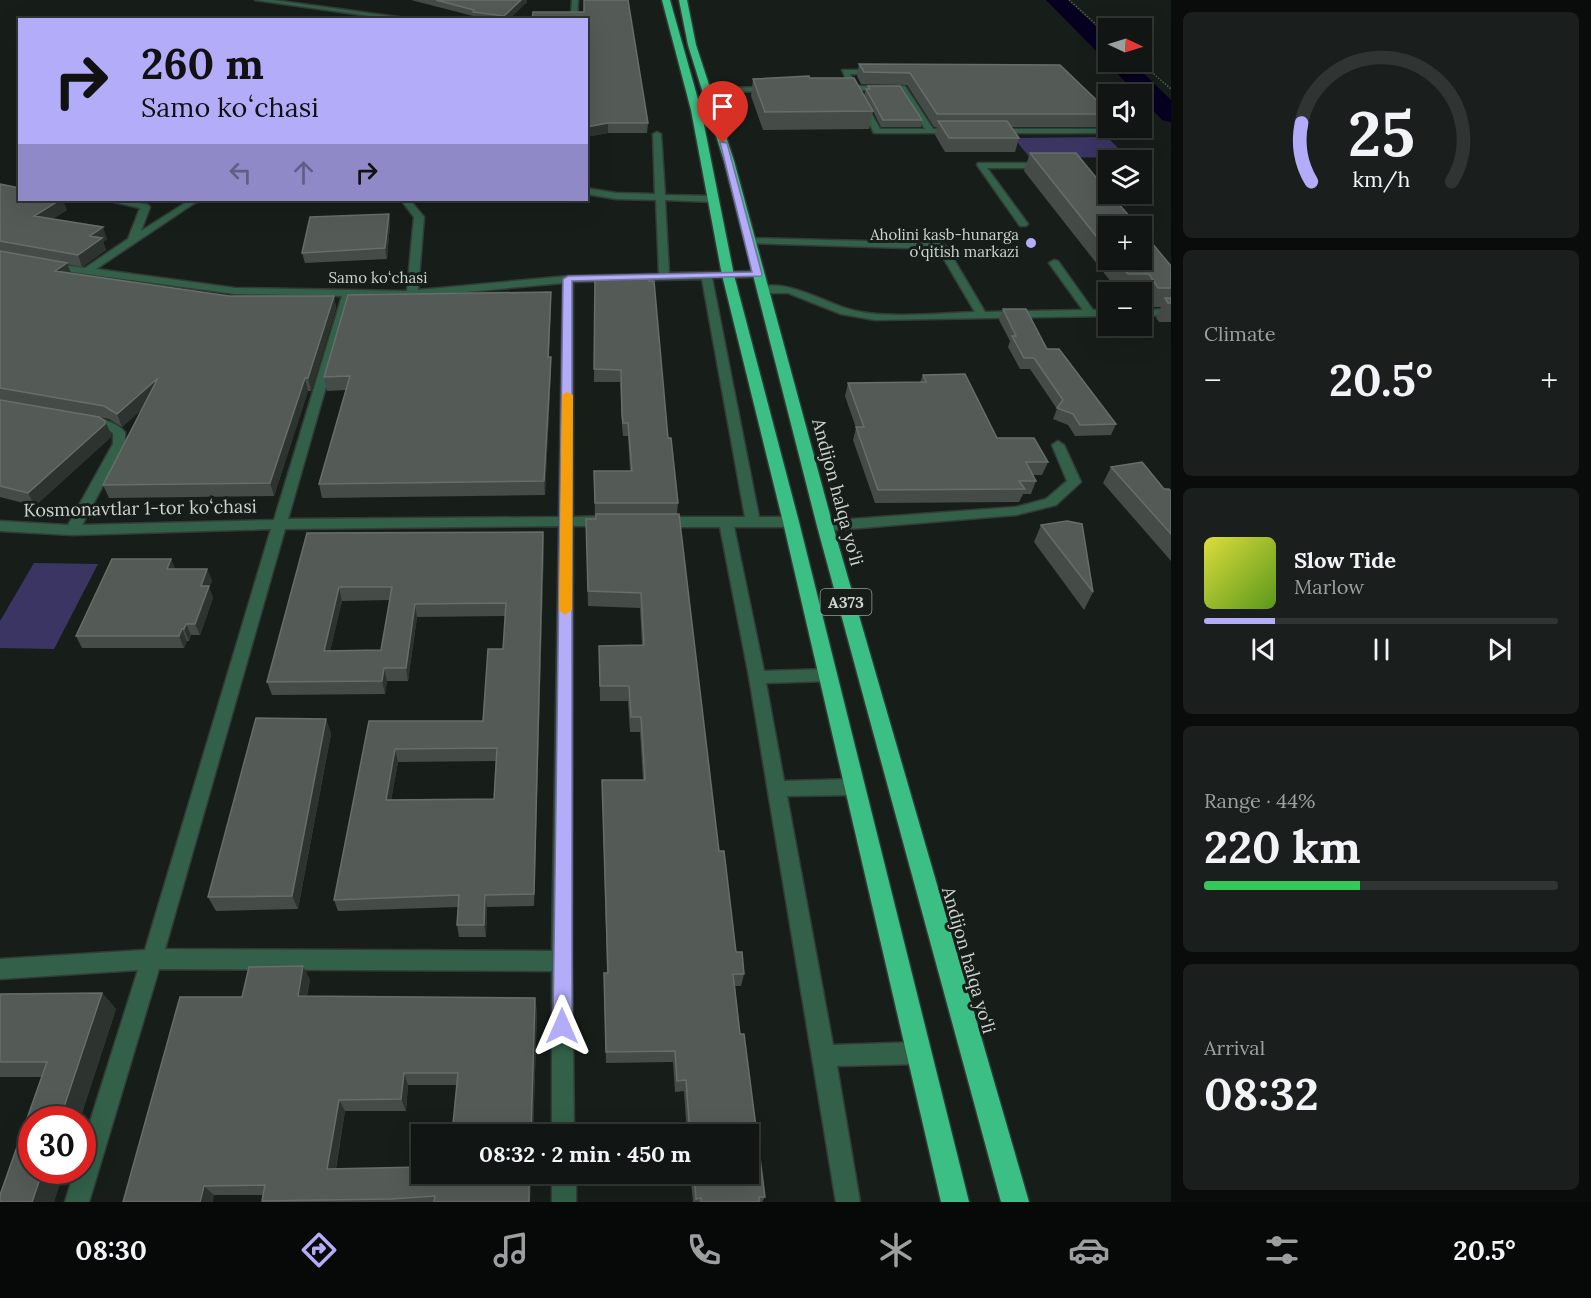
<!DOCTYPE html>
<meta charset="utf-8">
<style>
:root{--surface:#111614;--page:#1a1f1d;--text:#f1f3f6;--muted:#9c9fa0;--line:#303534;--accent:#b3adf9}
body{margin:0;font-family:Lora,serif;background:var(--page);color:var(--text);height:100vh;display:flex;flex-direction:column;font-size:22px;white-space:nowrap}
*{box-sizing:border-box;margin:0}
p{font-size:20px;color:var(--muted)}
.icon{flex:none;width:33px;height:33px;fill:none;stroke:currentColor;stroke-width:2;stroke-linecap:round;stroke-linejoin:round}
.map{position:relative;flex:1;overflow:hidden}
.panel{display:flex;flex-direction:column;gap:12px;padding:12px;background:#090c0b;width:420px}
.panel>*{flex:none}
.hud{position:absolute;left:18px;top:18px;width:570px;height:183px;border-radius:0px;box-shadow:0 6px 24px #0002,0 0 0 2px var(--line);background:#b3adf9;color:#111;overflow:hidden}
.needle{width:39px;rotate:94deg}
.tools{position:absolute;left:1098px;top:18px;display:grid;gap:12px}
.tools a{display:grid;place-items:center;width:54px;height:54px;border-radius:0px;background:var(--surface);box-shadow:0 6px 24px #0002,0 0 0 2px var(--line);font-size:30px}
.speed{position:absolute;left:18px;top:1106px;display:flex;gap:12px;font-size:30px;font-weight:700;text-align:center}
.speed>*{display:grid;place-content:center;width:78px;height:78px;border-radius:50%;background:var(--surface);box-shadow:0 6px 24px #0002,0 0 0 2px var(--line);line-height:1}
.speed .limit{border:9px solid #d22;background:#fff;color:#111}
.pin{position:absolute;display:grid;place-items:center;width:51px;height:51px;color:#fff;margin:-62px -26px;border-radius:50% 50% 50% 0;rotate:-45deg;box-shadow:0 0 6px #0007}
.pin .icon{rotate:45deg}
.me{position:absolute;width:66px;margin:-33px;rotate:0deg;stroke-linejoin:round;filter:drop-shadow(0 0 4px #0008)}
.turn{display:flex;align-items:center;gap:21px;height:126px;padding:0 24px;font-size:27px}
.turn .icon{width:78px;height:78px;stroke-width:2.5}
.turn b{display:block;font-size:42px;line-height:51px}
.lanes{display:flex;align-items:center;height:57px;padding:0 24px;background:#0003;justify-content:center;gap:30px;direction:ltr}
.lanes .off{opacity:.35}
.big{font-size:45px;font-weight:800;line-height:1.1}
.panel .tile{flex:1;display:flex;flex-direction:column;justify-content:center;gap:9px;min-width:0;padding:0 21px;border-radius:9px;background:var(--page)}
.panel .dial{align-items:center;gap:0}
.dial svg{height:156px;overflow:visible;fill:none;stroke:var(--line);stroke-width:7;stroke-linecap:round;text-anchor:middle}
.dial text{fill:var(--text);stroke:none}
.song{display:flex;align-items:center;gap:18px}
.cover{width:72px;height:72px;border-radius:9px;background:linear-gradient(135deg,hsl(60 70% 55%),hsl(90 70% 35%))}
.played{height:6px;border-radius:3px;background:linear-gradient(90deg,var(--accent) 20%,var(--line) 20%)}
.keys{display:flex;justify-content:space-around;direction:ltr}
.heat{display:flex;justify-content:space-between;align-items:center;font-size:33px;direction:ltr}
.charge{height:9px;border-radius:4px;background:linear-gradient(90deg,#34c759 44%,var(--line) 0)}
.trip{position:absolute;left:411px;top:1124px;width:348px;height:60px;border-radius:0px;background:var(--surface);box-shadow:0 6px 24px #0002,0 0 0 2px var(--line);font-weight:800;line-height:60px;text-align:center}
.dock{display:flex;height:96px;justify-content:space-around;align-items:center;background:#070908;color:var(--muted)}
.dock .icon{width:42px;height:42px}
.dock .selected{color:var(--accent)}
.dock b{font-size:27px;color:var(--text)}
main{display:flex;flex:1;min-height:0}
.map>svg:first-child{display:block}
.green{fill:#3b3564}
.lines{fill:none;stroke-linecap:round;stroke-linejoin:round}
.river{fill:#060020;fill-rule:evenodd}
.minor-casing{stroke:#343b37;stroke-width:3}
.highway-casing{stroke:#343b37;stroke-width:3}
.path{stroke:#565c58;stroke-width:1.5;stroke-dasharray:1.5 1.5;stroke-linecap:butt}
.minor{fill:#326048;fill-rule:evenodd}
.highway{fill:#3cbf84;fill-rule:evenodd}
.wall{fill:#454c48;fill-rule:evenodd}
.shaded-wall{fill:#2d3430}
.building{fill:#545b57;stroke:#676e6a;stroke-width:1.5;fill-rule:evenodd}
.route{fill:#b3adf9;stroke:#7470a2;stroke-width:1.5}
.slow{fill:#f59e0b}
.poi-dot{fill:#b3adf9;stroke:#171e1a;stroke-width:2}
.labels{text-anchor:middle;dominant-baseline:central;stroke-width:6;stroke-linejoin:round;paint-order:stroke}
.far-poi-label{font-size:15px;fill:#ced3d0;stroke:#171e1a;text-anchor:end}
.far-street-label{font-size:15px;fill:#ced3d0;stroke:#171e1a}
.shield{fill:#171e1a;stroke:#979d99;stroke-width:1.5}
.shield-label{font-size:16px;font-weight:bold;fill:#ced3d0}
.street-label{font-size:18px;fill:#ced3d0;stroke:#171e1a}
</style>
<main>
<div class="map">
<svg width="1171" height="1202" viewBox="0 0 1171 1202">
<rect width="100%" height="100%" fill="#171e1a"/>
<!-- green -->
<path class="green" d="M1107,137L1127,157L1030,158L1014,138Z
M34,563L98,564L54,649L0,648V621Z"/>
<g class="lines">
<!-- river -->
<path class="river" d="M1046,0H1068L1108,38V57L1100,55Z
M1108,60L1132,62L1171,100V122L1162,120L1142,99V94H1137L1111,67Z"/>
<defs>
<path id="minor" d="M255,0H273L420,20H398Z
M572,0H578L577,20H571Z
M842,70H880L877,74H850L856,86H905L933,129H954L958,131L954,133H874L859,102H865L880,129H925L900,90H851Z
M773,87L777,89L776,91L707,92L703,90L707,88Z
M996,129H1110L1114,131L1110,133H993L992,131Z
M657,132L661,134L665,195L713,196L718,199L713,202L665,200L669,273L758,271L763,274L758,277L712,278L759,517H791L798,522L791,527H734L764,671L828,669L834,671L836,675L834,679L828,681L766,683L784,781L855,779L861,782L864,787L861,792L855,795L787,796L833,1045L919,1042L927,1045L930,1053L927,1061L919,1064L837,1066L860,1202H836L749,677L720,527H662L655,522L662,517H745L702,279L573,282V517L605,516L612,521L605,526H573L572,961L574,1134H552V971L159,969L89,1202H65L75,1170H82V1147L138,970L0,979V959L145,950L271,529L72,535L0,531V521L68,525L113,444V433L105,428L83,425L81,422C92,413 116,422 125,432V444L82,525L274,520L342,296L235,294L49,269L44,266L49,263L85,268L128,239L140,208L114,202L113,200H126L148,205L150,207L141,231L190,200H199L96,269L235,288L407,291L414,217L401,200H410L424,217L418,290L568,276L659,274L656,200L616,199L586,194V188L616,193L655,194L653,134ZM563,283L559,517L288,519L352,296L412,297ZM559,526L552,951L165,949L285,529Z
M978,163H1047L1048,165L1044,168H987L1028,224L1026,226H1020L977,165Z
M749,238L941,243L946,246L985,312L1083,310L1049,263L1054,260L1058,261L1093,310H1108V316L875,320L841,314L788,293H762L757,290C776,275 824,301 845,308C879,320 938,313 975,312L938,249L746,243V239Z
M1171,309V315L1142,316V310Z
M1058,441L1064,445L1081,482L1056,505L1016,515L825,531L818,526L825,521L1016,507L1046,499L1067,481L1052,445Z
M552,1173H576V1202H552Z"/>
<path id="highway" d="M662,0H670L701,110L734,275L799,522L969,1202H941L783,522L722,275L691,110Z
M679,0H687L696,45L734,161L833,526L1029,1202H1001L817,526L724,161L688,45Z"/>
</defs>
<!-- minor casing -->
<use href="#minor" class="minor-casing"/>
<!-- highway casing -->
<use href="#highway" class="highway-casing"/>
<!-- path -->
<path class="path" d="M1069,0L1108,35
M1140,62L1171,89"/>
<!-- minor -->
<use href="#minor" class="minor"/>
<!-- highway -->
<use href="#highway" class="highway"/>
</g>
<!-- wall -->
<path class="wall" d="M411,0H527V2L508,20H480L474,18L473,16Z
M584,12L648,123L647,133H608L586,137V20Z
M859,64L1060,65L1108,111V121L1106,127H1011L1019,138L1015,152H945L935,135L937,127H934L907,85L861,84L857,76Z
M753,79L864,95L866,89H867L868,86L922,120L921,127H881L873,111L869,129L763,130L751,96Z
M1030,153L1108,226V260H1142L1171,266V322H1159L1156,318L1161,307H1150L1142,295V292H1119L1024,171Z
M0,184L67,210L52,219L107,239L103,242L106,250L82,267L67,264L71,273L229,296H334L336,308L311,391H308L274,496L109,498L103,485L142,409L122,427L109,419L0,400Z
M389,214L390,224L387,259L305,263L302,253Z
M595,278L668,438L678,503L677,514L719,851L736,952L744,974L741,986H735L740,1034L765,1197L762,1202H693L690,1173H748V1134H687L684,1091L675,1092L673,1062L606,1063L604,985V973H607L602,780H643L640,732H630L628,701H600L599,646L642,645L640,608L588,606L586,519H595L594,471H630L628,436H623L622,426L620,382H594Z
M551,292V305L549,357L551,371L545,495L322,498L319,484L346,390L327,391L324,377Z
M1003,309L1047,349L1116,424L1111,435L1075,436L1068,425L1053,419L1057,409L1030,369H1020L1008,347L1010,341L999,320Z
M923,375L997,438L1048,462L1042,475H1033L1036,481L1031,494H1023L1019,502L875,503L853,440L856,428L845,396L848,383L920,382Z
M0,400L105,421L111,434V437L35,506L0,497Z
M1111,467L1164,489L1171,491V561L1103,483Z
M1041,525L1093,592L1084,610L1034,542Z
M543,532L544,545L534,906L487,907L486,937H459L457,925L458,907L338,911L334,900L369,721H483L503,649L505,616L417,617L408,681H387L385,694L272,695L267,682L307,533ZM390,600L381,650L330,651L342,601ZM496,761L494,799L391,800L398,762Z
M171,559L175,569H207L212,581L209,587L213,598L200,635H191L189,641H187L184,648H82L76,636Z
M326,719L331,734L298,909L216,911L208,897Z
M303,966L310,980L307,996L537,1011L533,1134H453L457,1085H408L406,1111H345L336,1169L531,1173L530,1202H263L262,1201L263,1195H214L123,1202L242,997Z
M102,993L116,1009L80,1119H32V1170H64L54,1202H0V1195L42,1077H0V994Z"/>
<!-- shaded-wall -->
<path class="shaded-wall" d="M521,0H527V2L508,20H504V16Z
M608,123V133L586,137V127Z
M60,200H63L67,210L39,228L34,216Z
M389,214L390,224L387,259L385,248Z
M103,227L107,239L103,242L106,250L82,267L78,255L90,236Z
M67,263L72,275L55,271Z
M551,292V305L548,371V357Z
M334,296L336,308L311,391L308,378Z
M551,357V371L545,495L544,481Z
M158,378L163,391L122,427L117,414Z
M305,378L308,391L274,496L270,483Z
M105,421L111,434V437L35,506L28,493Z
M543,532L544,545L534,906V894Z
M171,559L176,571L167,569Z
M207,569L212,581L209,587L213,598L200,635L195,624L201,586Z
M339,587L342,601L327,665L324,651Z
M415,604L417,617L408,681L406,668Z
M186,624L191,635L189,641L184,629Z
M182,629L187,641L184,648L179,636Z
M384,668L387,681L385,694L382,681Z
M326,719L331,734L298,909L292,896Z
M395,749L398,762L389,812L386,800Z
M485,895L487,907L486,937L484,925Z
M303,966L310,980L304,1009L298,996Z
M102,993L116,1009L80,1119H60Z
M535,998L537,1011L533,1134H531Z
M404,1073L408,1085L406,1111L401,1099Z
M339,1100L345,1111L334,1179L327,1169Z
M43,1170H64L54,1202H32Z
M529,1173H531L530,1202H529Z
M204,1186L214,1195L213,1202H200Z"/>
<!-- building -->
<path class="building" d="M436,0H521L504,16L473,12L474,10Z
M584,0H628L648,123H608L586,127V20H532L533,12H584Z
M859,64L1060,65L1108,111V114H937L910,73L864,72Z
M809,76L810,78H854L873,111L765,112L753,79Z
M868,86H900L922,120H883L866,89H870Z
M938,121H1007L1019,138H949Z
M1030,153H1076L1108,192V194H1110L1138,226H1108V251Z
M0,184L20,188V200H60L34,216L103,227L90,236L102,238L78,255L0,241Z
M389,214L385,248L302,253L310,217Z
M1142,231L1171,266V288H1158L1149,274H1128L1116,260H1142Z
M0,251L67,263L55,271L229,296H334L308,378H305L270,483L103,485L158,378L117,414L104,406L0,388Z
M595,278L649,279V281H654L668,438H671L678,503H595L594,471H632L628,423H623L622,414L621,370L594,369Z
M551,292L548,357H551L544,481L319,484L350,376L324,377L348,295Z
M1165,298H1171V303H1168Z
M1003,309H1026L1047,349H1059L1116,424L1080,425L1073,414L1057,408L1063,400L1034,358H1024L1012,336H1016Z
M965,374L997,438H1034L1048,462H1026L1036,481H1019L1025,489L878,490L856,427H864L848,383L926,382L923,375Z
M0,400L99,417L105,421V424L28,493L0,486Z
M1142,462L1164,489H1169L1171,491V534L1111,467Z
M596,514H679L719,851H724L736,952H742L744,974H733L740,1034H744L765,1197H759V1202H701V1198L696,1199L694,1173H748V1134H690L686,1080L677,1081L675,1051L606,1052L604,973H608L602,780H645L641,717H631L629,686H600L599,646L644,645L641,593L588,591L586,519H596Z
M1067,521L1082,524L1093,592L1041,525Z
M543,532L534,894L485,895L484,925H457L459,895L334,900L369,721H483L488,649H503L506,603L415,604L406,668H384L382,681L267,682L307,533ZM339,587H392L381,650L324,651ZM497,748L494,799L386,800L395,749Z
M112,559H171L167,569H207L201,586H209L195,624H186L184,629H182L179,636H76Z
M256,718L326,719L292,896L208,897Z
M303,966L298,996L535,998L531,1134H452L458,1073H404L401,1099L339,1100L327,1169L422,1167V1173H529V1202H434L435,1196L391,1199L262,1201L265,1185L204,1186L200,1202H123L180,997H242L249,967Z
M102,993L60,1119H32V1170H43L32,1202H0V1195L47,1062H0V994Z"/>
<!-- route -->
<path class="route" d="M720,142L727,143L762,274L761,276L572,281V1026L569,1033L562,1036L556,1033L553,1026L563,279L568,276L752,272Z"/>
<!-- slow -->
<path class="slow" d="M567,392L573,395L572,610L565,615L559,610L562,395Z"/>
<!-- markers -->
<circle class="poi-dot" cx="1031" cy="243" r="6"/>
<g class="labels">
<!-- far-poi labels -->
<g class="far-poi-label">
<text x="1019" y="234">Aholini kasb-hunarga<tspan x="1019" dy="17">o'qitish markazi</tspan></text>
</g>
<!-- far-street labels -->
<g class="far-street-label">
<text x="378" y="277">Samo koʻchasi</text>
</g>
<!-- shield labels -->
<rect class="shield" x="820.5" y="589" width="51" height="26" rx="4.5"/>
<g class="shield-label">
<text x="846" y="602">A373</text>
</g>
<!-- street labels -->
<g class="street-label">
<text transform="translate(838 492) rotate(75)">Andijon halqa yo‘li</text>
<text transform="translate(140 508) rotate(-1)">Kosmonavtlar 1-tor koʻchasi</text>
<text transform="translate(969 960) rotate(74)">Andijon halqa yo‘li</text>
</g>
</g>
</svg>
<div class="tools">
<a><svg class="needle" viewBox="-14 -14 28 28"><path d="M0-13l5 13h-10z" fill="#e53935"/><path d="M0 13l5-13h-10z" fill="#9c9fa0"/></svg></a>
<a><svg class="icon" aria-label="sound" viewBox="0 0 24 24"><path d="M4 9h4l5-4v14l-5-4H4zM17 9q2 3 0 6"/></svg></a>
<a><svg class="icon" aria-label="layers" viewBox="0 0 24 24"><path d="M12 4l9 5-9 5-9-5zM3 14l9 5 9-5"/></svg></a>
<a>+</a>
<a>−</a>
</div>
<div class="speed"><div class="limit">30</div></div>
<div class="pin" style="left:723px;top:143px;background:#d93025"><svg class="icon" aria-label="arrive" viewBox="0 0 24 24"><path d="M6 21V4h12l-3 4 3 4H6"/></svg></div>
<svg class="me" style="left:562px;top:1026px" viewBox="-20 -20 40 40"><path d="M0-17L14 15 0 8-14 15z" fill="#b3adf9" stroke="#fff" stroke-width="4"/></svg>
<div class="trip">08:32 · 2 min · 450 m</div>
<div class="hud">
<div class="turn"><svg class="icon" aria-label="right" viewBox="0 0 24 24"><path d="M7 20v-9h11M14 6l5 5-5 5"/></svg><div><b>260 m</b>Samo koʻchasi</div></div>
<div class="lanes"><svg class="icon off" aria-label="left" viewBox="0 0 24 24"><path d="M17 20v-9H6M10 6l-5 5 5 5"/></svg><svg class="icon off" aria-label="ahead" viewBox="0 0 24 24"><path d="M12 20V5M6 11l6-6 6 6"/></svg><svg class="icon" aria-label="right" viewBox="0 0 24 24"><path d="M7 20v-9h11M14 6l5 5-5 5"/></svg></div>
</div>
</div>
<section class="panel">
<div class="tile dial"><svg viewBox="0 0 100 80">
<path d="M14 69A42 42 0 1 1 86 69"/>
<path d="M14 69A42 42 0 0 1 9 39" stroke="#b3adf9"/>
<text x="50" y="56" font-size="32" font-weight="700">25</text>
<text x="50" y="72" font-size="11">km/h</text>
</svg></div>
<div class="tile"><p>Climate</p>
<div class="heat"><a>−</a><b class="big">20.5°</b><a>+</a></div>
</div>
<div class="tile">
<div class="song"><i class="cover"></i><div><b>Slow Tide</b><p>Marlow</p></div></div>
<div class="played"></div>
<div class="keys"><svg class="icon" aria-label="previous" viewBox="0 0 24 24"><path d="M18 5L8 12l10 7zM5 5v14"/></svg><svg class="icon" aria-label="pause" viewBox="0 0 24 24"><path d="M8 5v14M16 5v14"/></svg><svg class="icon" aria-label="next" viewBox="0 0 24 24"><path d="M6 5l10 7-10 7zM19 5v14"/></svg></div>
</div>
<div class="tile"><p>Range · 44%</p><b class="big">220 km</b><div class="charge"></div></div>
<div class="tile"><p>Arrival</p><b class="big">08:32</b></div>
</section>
</main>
<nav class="dock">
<b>08:30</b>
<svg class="icon selected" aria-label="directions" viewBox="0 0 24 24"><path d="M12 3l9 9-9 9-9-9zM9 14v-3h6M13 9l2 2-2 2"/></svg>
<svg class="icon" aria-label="music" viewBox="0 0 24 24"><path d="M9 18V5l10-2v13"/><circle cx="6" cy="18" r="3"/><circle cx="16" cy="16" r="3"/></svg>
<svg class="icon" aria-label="phone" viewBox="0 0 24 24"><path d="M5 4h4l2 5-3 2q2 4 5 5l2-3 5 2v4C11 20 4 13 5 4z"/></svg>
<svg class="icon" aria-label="climate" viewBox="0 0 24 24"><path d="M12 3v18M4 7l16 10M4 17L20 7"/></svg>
<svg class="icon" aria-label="car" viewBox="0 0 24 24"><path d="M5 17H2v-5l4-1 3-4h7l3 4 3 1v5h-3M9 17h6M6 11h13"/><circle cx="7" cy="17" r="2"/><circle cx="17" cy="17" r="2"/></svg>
<svg class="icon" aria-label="filters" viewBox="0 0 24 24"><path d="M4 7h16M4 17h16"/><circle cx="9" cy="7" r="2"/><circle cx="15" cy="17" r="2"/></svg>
<b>20.5°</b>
</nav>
